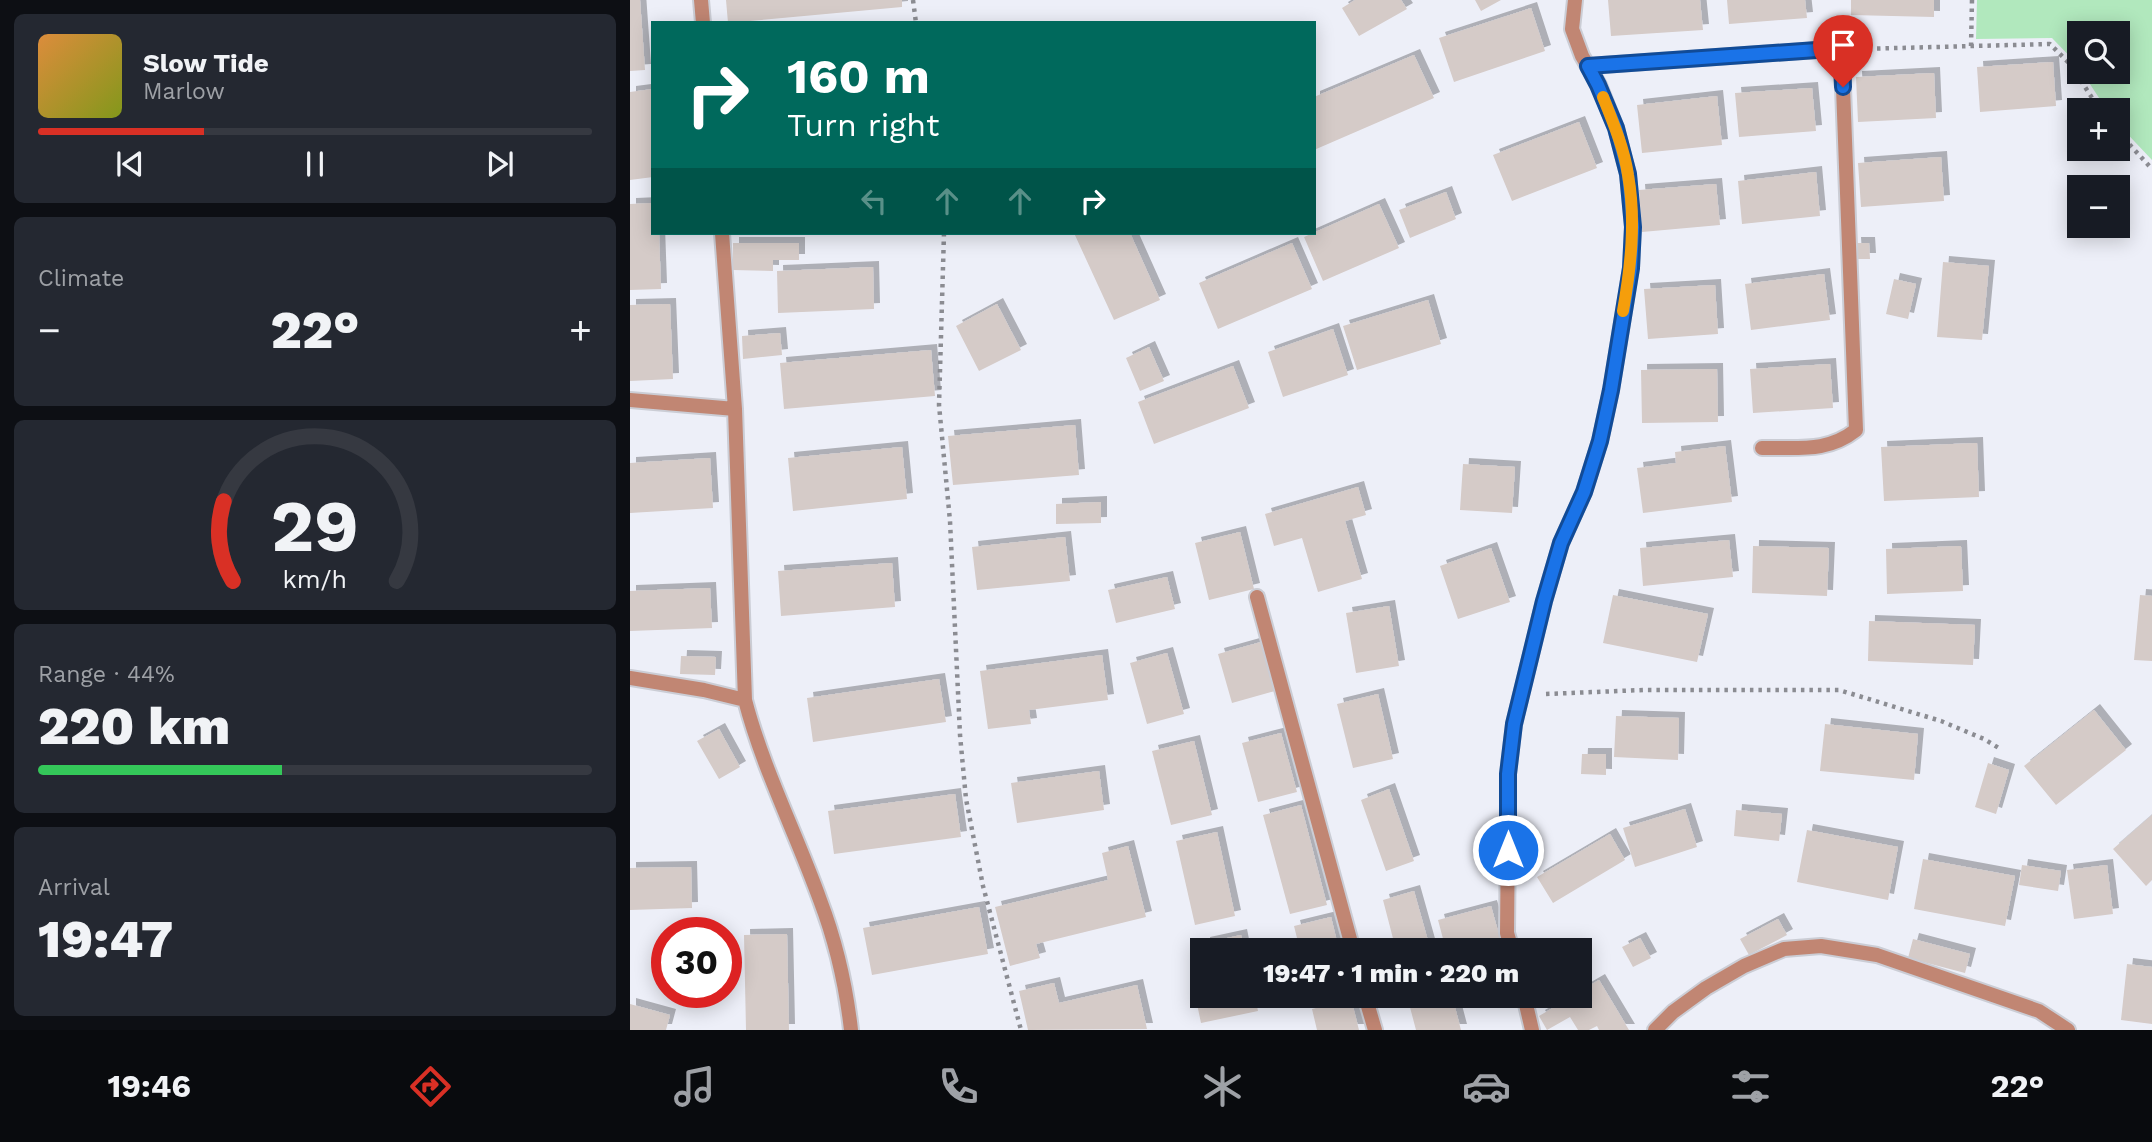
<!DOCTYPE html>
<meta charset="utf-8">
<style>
:root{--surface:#171b24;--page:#242831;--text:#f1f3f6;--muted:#9ea1a6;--line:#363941;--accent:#d93025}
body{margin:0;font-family:"Work Sans",sans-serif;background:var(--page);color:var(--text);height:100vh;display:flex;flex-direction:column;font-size:26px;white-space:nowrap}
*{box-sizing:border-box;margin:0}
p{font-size:23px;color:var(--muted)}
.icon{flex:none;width:38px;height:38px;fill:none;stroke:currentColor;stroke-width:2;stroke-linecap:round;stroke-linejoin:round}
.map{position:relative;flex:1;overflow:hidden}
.side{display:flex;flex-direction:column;gap:14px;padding:14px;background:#0d0f14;width:630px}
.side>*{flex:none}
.hud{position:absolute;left:21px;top:21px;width:665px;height:214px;border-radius:0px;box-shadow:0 4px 18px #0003;background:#00695c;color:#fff;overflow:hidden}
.controls{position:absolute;left:1437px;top:21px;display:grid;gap:14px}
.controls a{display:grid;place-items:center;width:63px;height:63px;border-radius:0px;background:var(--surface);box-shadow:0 4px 18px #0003;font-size:35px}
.speed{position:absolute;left:21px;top:917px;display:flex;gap:14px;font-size:35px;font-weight:700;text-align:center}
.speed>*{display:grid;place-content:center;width:91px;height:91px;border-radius:50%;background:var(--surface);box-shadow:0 4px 18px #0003;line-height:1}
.speed .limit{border:10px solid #d22;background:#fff;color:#111}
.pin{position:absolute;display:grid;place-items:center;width:60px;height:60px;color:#fff;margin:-72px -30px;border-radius:50% 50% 50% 0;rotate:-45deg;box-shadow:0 0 7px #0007}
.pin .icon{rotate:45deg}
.me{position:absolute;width:77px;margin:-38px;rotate:0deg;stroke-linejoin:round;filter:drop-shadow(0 0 5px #0008)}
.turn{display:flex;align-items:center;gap:24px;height:147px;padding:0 21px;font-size:32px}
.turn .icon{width:91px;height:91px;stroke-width:2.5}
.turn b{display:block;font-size:49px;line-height:60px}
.lanes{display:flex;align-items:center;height:66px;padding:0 21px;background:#0003;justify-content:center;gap:35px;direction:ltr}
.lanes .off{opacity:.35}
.big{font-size:52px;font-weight:800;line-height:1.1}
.side .tile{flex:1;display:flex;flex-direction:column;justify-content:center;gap:10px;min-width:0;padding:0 24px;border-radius:10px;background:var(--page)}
.side .dial{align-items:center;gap:0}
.dial svg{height:182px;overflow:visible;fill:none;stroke:var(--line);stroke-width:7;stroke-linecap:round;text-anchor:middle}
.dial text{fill:var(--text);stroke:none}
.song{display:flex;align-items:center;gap:21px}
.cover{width:84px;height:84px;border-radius:10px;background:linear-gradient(135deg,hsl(30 70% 55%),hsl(70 70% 35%))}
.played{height:7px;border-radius:4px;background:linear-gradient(90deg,var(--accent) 30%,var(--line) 30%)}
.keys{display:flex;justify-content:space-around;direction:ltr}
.heat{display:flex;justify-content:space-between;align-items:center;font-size:38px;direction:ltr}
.charge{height:10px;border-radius:5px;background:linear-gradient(90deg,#34c759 44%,var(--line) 0)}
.trip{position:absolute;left:560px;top:938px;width:402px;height:70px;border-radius:0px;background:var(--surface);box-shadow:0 4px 18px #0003;font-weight:800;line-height:70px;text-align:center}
.menu{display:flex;height:112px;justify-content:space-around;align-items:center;background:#090b0e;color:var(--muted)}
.menu .icon{width:49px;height:49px}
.menu .current{color:var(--accent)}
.menu b{font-size:32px;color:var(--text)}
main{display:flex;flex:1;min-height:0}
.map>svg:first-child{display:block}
.green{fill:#b1e8bd}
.building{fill:#d5cbc8;filter:url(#shadow)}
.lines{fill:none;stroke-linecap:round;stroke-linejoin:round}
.street-casing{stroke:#cbcdd5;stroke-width:18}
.path{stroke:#8b8c92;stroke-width:4.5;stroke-dasharray:3.5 5;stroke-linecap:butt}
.street{stroke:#c18673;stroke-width:14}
.route-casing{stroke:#114b97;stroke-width:18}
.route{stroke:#1a73e8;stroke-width:12}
.slow{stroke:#f59e0b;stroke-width:12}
</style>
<main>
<section class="side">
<div class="tile">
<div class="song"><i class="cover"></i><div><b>Slow Tide</b><p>Marlow</p></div></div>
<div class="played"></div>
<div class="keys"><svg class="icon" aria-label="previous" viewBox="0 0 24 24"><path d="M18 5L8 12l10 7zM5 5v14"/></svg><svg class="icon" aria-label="pause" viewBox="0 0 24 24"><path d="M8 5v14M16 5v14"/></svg><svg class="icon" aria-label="next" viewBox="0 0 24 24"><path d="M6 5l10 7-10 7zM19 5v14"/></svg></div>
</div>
<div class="tile"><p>Climate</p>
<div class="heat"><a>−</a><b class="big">22°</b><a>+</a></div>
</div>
<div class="tile dial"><svg viewBox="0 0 100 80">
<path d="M14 69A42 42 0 1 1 86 69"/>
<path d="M14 69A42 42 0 0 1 10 34" stroke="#d93025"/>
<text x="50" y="56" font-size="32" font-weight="700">29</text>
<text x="50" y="72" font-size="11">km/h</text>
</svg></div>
<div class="tile"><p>Range · 44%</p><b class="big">220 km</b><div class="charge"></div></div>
<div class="tile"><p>Arrival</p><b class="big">19:47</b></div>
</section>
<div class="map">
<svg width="1522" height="1030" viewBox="0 0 1522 1030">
<defs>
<filter id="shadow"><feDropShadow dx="6" dy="-6" stdDeviation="0" flood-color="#0004"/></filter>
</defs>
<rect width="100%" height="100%" fill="#edeff8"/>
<!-- green -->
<path class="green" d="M1347,0H1522V160L1488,124V110H1477L1452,72H1488V33H1449V66L1422,38L1346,39Z"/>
<!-- building -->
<path class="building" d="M0,0H10L15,70L0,71Z
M96,0H272V7L98,23Z
M725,0H771L777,9L729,36L712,8Z
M845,0H871L851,11Z
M978,0H1070L1073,30L981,36Z
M1097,0H1175L1177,18L1099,24Z
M1221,0H1304V17L1221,15Z
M901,8L915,51L824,82L809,38Z
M784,55L804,98L684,150V97Z
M1423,62L1426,106L1350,112L1347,67Z
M1304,73L1306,118L1228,122L1226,77Z
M1182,88L1186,131L1109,137L1105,93Z
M23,89V177L0,180V92Z
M1087,96L1092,145L1012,153L1007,105Z
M949,122L967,168L882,201L863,155Z
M1311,157L1314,201L1231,207L1228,163Z
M1186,172L1190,216L1112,224L1108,181Z
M1086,184L1090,225L1012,232L1009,190Z
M816,192L826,219L780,238L769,210Z
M23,203V233H29L31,289L0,290V204Z
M749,204L769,248L693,281L674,237Z
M444,233H500L530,300L484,320Z
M103,243H169V260H143V271L103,270Z
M662,243L682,289L588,329L569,283Z
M1225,243H1239L1240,259H1226Z
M1313,262L1359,266L1352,340L1307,337Z
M243,267L244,309L148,313L147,271Z
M1194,274L1200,320L1121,330L1115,284Z
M1264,279L1286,284L1278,319L1256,314Z
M1085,285L1088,334L1018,339L1014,289Z
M798,300L811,344L727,370L713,326Z
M40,304L43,379L0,381V305Z
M367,304L391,350L349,371L326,326Z
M703,329L718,375L653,397L638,352Z
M150,333L152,355L113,359L112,336Z
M519,347L534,381L510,391L496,358Z
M301,350L305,396L154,409L150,363Z
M1200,364L1203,408L1123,413L1120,369Z
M603,366L619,408L524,444L508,402Z
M1087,369L1088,422L1012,423L1011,370Z
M445,425L449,475L323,485L318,436Z
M1347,443L1349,497L1254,501L1251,447Z
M1095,446L1102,502L1013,513L1007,468L1046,463L1045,452Z
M272,447L277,499L163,511L158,458Z
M80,458L83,508L0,513V463Z
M833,464L885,467L882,513L830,510Z
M728,487L736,515L715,521L732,579L688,592L672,538L644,546L635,514Z
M471,502V523L426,524V504Z
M610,532L624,589L579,600L565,543Z
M435,537L440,581L347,590L342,547Z
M1099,540L1103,577L1013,586L1010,548Z
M1123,546L1199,548L1197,596L1122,593Z
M1331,546L1333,591L1257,594L1256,549Z
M861,548L880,602L828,619L810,566Z
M262,563L265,607L151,616L148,571Z
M537,577L545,609L486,623L478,590Z
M80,588L82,628L0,631V591Z
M983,595L1078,614L1067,662L973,643Z
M1510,595L1522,596V661L1504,660Z
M759,606L769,666L726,673L716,613Z
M1239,621L1345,625L1343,665L1238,661Z
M631,642L645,691L602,703L588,654Z
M537,653L554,714L517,724L500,663Z
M472,655L478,700L399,710L401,724L358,729L350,671Z
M51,656L86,657L85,675L50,674Z
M309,679L316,722L183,742L177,698Z
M748,694L763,759L723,768L707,704Z
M1464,710L1496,750L1426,805L1394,766Z
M986,716L1049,718L1048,760L984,757Z
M1195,724L1288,734L1284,780L1190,771Z
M89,729L110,767L89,779L67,741Z
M651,733L667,792L628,802L612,743Z
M564,741L582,815L541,825L522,751Z
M952,754H976V775L951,774Z
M1358,763L1379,770L1366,814L1345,807Z
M469,771L474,810L387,823L381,783Z
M759,789L784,861L756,871L731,800Z
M325,794L331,837L204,854L198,811Z
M671,805L697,905L660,914L633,815Z
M1055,809L1067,847L1005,867L993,828Z
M1106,810L1152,814L1149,841L1104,836Z
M1522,815V880L1516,886L1483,849Z
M1177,830L1268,847L1258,900L1167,882Z
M587,832L605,916L565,925L546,841Z
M980,834L995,860L923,903L907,877Z
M498,846L516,917L406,944L410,958L380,966L365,907L478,880L472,853Z
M1293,859L1385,876L1375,926L1284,909Z
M1392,865L1431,871L1428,891L1389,885Z
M1477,865L1483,914L1444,919L1437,870Z
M61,867L62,908L0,910V868Z
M784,891L800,948L792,950H766L753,900Z
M861,906L871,942L841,950H816L808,920Z
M349,907L358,954L242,975L233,928Z
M701,917L709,950H670L664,926Z
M1148,919L1157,935L1119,955L1110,939Z
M157,934L159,1030H116L114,935Z
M611,935L614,950H575L574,943Z
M1010,938L1021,958L1003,967L992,947Z
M1283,939L1340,954L1335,973L1278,958Z
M1497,964L1522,967V1024L1491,1020Z
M969,980L999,1030H969L967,1026L959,1030H948L940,1017L917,1030L909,1016L943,996H950V991Z
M424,983L429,1003L507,985L517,1029L398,1030L389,991Z
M572,983V996H625L628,1011L571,1023L563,985Z
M777,996H822L831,1030H786Z
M721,999L729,1030H687L682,1009Z
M0,1004L40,1015L36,1030H0Z"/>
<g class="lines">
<defs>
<path id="street" d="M71,0L73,23
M958,66L1201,49L1212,61L1226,430C1197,453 1168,447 1132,448
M92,233L105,409L115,700C133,769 166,833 190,900C206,942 216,986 221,1030
M0,400L105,409
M627,597L723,950
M0,678L74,690L115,700
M882,950L877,933L878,831V774L884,724L914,601L931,543L954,492L970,441L981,390L1001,268L1003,227L998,174L986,128L969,85L952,56L942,29L945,0
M735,996L745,1030
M894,996L902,1030
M1025,1030L1043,1012L1076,988L1114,966L1154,949L1191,946L1247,955L1409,1011L1438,1030"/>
</defs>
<!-- street casing -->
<use href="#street" class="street-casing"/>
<!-- path -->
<path class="path" d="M283,0L286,23
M1341,46L1342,0
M1230,49L1420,44L1440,64L1470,110
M1488,132L1522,169
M314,233L309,405L320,521L330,735L336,799L353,886L391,1030
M916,694L1013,690H1209L1311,721L1354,739L1372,750"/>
<!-- street -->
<use href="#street" class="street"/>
</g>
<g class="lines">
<defs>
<path id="route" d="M878,850V774L884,724L914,601L931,543L954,492L970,441L981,390L1001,268L1003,227L998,174L986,128L968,85L958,66L1201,49L1212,61L1213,87"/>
</defs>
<!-- route casing -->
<use href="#route" class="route-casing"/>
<!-- route -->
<use href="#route" class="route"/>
<!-- slow -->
<path class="slow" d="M973,97C983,122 994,148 998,175C1006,220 1001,266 993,311"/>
</g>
</svg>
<div class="controls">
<a><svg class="icon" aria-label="search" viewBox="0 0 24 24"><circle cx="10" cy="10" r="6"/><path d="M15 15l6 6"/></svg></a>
<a>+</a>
<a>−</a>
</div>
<div class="speed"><div class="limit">30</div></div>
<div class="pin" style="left:1213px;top:87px;background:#d93025"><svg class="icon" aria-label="arrive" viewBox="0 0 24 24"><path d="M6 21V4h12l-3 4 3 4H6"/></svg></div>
<svg class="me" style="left:878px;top:850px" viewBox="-20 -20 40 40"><circle r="17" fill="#1a73e8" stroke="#fff" stroke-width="3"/><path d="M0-11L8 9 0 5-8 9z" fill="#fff"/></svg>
<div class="trip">19:47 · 1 min · 220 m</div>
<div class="hud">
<div class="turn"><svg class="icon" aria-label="right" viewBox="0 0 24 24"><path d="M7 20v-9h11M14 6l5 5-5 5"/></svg><div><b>160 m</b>Turn right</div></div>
<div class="lanes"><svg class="icon off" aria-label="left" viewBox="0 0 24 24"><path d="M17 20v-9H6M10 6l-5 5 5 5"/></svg><svg class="icon off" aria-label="ahead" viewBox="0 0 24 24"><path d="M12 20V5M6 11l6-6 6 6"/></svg><svg class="icon off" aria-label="ahead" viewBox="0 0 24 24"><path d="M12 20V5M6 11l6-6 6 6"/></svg><svg class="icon" aria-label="right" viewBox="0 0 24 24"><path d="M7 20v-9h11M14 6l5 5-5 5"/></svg></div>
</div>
</div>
</main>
<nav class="menu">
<b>19:46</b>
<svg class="icon current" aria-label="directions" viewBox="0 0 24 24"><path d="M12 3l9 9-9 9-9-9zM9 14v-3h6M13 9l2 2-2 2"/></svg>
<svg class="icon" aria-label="music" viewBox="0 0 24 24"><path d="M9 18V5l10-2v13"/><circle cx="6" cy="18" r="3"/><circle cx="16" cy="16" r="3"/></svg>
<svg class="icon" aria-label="phone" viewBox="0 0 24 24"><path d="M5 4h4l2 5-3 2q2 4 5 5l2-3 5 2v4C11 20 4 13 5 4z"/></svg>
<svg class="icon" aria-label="climate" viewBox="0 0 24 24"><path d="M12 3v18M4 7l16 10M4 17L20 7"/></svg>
<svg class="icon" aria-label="car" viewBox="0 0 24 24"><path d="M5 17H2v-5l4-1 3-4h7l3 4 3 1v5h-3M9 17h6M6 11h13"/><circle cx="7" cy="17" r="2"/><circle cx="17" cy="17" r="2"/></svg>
<svg class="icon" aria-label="filters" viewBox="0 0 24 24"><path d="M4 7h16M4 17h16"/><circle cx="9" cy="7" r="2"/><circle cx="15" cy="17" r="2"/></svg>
<b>22°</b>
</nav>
